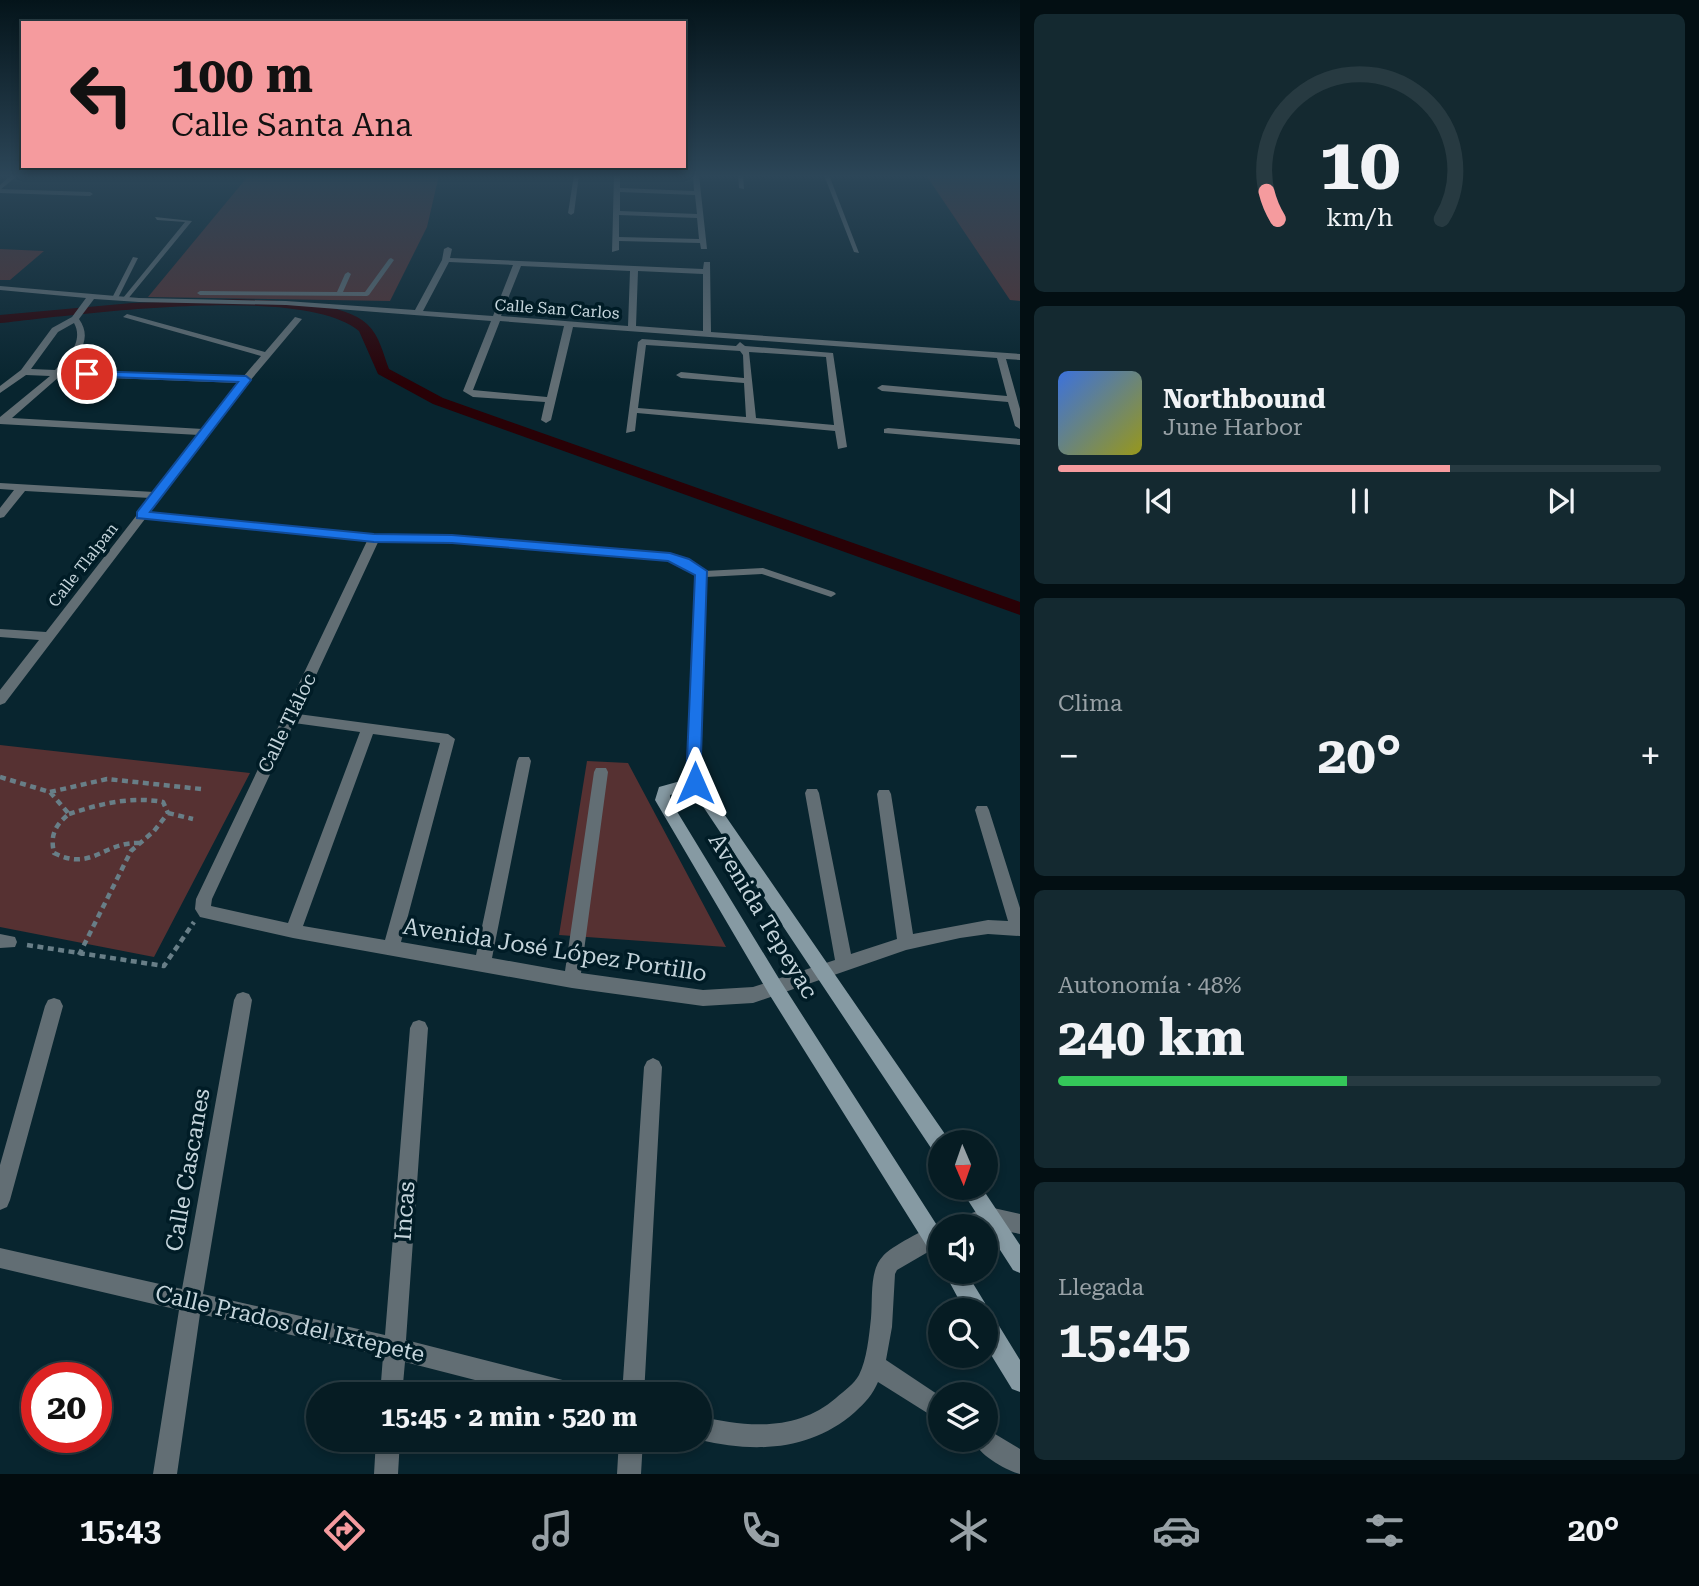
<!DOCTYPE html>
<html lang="es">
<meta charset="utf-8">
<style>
:root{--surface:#061c23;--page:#142930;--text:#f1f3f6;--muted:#98a1a6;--line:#273a41;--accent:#f59b9e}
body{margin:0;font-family:"Roboto Serif",serif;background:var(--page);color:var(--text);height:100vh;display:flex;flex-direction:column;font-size:26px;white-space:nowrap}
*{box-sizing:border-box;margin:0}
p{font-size:23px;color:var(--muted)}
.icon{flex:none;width:38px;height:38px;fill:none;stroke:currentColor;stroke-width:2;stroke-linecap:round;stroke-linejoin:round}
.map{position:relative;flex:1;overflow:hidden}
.side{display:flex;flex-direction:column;gap:14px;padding:14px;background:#030f13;width:679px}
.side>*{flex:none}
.banner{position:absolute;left:21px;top:21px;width:665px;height:147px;border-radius:0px;box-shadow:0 4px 10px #0003,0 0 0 2px var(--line);background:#f59b9e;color:#111;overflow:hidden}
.needle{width:46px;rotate:178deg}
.controls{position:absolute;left:928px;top:1130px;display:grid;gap:14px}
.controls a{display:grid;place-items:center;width:70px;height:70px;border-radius:50%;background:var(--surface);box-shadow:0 4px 10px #0003,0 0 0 2px var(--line);font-size:35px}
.speed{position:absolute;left:21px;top:1362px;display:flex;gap:14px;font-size:35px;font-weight:700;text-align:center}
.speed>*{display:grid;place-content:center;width:91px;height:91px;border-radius:50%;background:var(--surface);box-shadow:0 4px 10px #0003,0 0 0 2px var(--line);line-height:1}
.speed .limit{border:10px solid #d22;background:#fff;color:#111}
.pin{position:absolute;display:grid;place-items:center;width:60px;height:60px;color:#fff;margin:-30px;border:4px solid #fff;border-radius:50%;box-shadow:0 2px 7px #0007}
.me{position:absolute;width:77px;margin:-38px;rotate:0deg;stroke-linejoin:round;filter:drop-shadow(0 0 5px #0008)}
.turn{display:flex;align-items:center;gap:24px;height:147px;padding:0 35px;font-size:32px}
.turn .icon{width:91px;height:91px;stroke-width:2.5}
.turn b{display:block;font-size:49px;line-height:60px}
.big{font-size:52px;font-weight:700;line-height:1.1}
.side .widget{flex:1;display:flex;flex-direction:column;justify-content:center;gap:10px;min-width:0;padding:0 24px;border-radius:10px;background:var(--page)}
.side .dial{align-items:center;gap:0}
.dial svg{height:182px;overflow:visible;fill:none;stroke:var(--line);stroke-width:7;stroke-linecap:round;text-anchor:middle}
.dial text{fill:var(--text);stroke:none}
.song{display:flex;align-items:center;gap:21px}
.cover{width:84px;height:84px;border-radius:10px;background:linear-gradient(135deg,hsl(220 70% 55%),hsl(60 70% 35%))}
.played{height:7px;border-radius:4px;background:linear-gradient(90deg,var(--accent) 65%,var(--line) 65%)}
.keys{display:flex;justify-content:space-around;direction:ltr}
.heat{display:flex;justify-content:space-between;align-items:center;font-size:38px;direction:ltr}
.charge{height:10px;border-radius:5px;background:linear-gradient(90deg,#34c759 48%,var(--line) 0)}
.trip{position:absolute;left:306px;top:1382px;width:406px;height:70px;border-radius:35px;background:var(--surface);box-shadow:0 4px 10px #0003,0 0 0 2px var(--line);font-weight:700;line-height:70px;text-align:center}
.menu{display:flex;height:112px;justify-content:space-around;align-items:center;background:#020b0e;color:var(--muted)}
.menu .icon{width:49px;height:49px}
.menu .selected{color:var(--accent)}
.menu b{font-size:32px;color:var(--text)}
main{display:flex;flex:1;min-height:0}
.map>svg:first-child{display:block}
.green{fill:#563132}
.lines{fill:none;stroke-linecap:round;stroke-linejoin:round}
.canal{fill:#290106;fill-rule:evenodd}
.path{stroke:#687e87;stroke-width:4.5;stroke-dasharray:6 4.5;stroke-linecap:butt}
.lane{fill:#626e74;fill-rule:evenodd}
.street{fill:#626e74;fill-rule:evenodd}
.secondary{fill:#869aa3;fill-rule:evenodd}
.route{fill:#1a73e8;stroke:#114b97;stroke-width:2}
.labels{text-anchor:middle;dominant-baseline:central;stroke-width:7;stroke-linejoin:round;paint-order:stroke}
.far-street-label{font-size:16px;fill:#c5d5dc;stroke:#001c26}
.street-label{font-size:19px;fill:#c5d5dc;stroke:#001c26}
.near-street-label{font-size:23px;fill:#c5d5dc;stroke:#001c26}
</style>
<main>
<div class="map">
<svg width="1020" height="1474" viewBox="0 0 1020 1474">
<rect width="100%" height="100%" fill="#08252f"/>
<!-- green -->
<path class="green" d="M249,175H439L427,227L390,301L148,297Z
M926,175H1020V301L1010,300Z
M0,249L44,251L10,280H0Z
M0,745L250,773L154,957L0,927Z
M587,761L628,763L726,947L559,935Z"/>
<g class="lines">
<!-- canal -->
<path class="canal" d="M239,299C273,301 341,300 367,324C380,336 383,354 389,369L443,398L1020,602V615L433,404L378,374L359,331C302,283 76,315 0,323V315L132,303Z"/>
<!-- path -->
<path class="path" d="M0,777L50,792L69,814C55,825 50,835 54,853C92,872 102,842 140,843
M50,792L107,779L201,789
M168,813L193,819
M69,814C99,804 131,796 163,802L168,813
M27,945L164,966L194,922
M79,955L131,851L154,831L168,813"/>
<!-- lane -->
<path class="lane" d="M574,175H579L574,213L571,215L568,213Z
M738,175H743L744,189L739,188Z
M824,175H829L859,253L854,252Z
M0,189L90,192L93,194L90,196L0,193Z
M155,217L192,221L127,300H123V298L185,222L157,220Z
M133,257L138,258L118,298L113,299L112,298Z
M391,258L394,260L369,295L367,296L200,295L197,293L200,291L337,292L345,274L348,272L351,274L343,292H365L389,259Z
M374,535L452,536L670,554L688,560L704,571L763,568L834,592L836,594L831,597L762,574L706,577L700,783L699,786H691L690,783L698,575L682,564L669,560L452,542L371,540V536Z"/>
<!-- street -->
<path class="street" d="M11,175H18L0,190V185Z
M614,175H620V188L694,191L693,175H699L707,249H701L700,243L619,241V250L612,252ZM620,192L695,195L697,214L620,211ZM619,215L697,218L699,239L619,237Z
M448,247L452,249L450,258L703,269L704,262H710L711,332L1020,354V360L1006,359L1020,409V429L1015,426L1008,402L882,391L877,388L882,385L1007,396L997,358L573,327L551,420L546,423L541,420L545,402L473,397L463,391L491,321L286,305L139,302L94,299L79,319C93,339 79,354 65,371L243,377L261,356L123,317L127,314L265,352L295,317L302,319L249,382L150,512L374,535L380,538L298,714L448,734L455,739L401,942L476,955L517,761L519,757H529L531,761L492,958L565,971L594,772L596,768H606L608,772L581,973L703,990L753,987L835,960L805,793L807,789H817L819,793L851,954L897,939L877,794L879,790H889L891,794L913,934L988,920L1008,921L975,810L977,806H987L989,810L1020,908V936L988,934L960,938L906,950L753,1003L703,1006L572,988L293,938L200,917L195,909L196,899L367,541L145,519L5,703L0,705V690L39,640L0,637V629L46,632L150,498L25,491L4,517L0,518V508L14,490L0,489V483L154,492L199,435L0,424V417L50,376L26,375L0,393V386L21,370L52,328L72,317L86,298L0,290V286L139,298L286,301L415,310L442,260L444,249ZM449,262L513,265L493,316L423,311ZM521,266L630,271L628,326L501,316ZM638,271L703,274V331L636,326ZM500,321L564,326L547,397L473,390ZM74,323C84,341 68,358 55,370L31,369L58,332ZM60,376L239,383L203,429L12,418ZM294,723L360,732L288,923L211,906L212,899ZM373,734L440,743L385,940L303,926Z
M642,339L736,346L740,342L745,346L833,353L847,447L838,449L835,431L637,413L635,431L626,433L638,342ZM646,345L740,351L743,355L744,378L681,372L676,375L681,378L744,383L746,417L638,408ZM749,352L826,357L834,425L756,418Z
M888,428L1020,439V445L884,433V429Z
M0,934L15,937L17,942L15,947L0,948Z
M243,992L249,994L252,1000L203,1294L385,1335L410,1028L413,1022L419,1020L425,1022L428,1028L406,1340L578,1384L586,1387L589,1395H533L405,1362L402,1395H380L383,1356L200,1314L177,1474H153L179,1310L0,1268V1248L182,1289L234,1000L237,994Z
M54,998L60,1000L63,1006L10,1200L7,1207L0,1210V1165L45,1006L48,1000Z
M653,1058L659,1061L662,1067L644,1395H622L644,1067L647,1061Z
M989,1207L1020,1214V1234L985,1227H949L952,1220Z
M938,1224L945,1227H940V1245L897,1270L895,1274L892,1327L886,1360L940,1396V1421L878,1382C873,1394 865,1403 855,1412C811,1451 755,1453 700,1440V1416C747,1428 798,1431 836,1398C844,1391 854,1384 859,1375C867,1359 869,1336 871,1318C873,1299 869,1270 883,1256C890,1247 927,1228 938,1224Z
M985,1428L1020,1449V1474C1005,1470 979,1455 973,1440H985Z
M376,1440H400L398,1474H374Z
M619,1440H643L641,1474H617Z"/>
<!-- secondary -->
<path class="secondary" d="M695,777L700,779L947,1137L949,1143H940V1154L933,1151L692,790L670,795V800L781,982L940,1230V1259L933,1256L769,994L655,800L659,787Z
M960,1188H982L1020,1245V1273L1013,1270Z
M944,1272H966L985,1303L987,1314L993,1316L1020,1360V1392L1012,1389L985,1345V1311H965Z"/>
</g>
<!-- sky -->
<linearGradient id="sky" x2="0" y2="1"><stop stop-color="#04141a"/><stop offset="0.46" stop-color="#2c4658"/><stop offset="1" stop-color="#2c4658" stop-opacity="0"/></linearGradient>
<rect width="1020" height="382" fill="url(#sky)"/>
<!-- route -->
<path class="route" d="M87,371L246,376L251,380L150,512L374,534L452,535L670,553L689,559L707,571L700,787L695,789L686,783L695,575L668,561L452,543L374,542L137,518V512L238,382L83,376V372Z"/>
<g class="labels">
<!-- far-street labels -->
<g class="far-street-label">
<text transform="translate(557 309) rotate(4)">Calle San Carlos</text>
<text transform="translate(83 565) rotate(-52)">Calle Tlalpan</text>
</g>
<!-- street labels -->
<g class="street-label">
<text transform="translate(287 723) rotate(-64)">Calle Tláloc</text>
</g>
<!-- near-street labels -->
<g class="near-street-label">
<text transform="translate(763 916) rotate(59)">Avenida Tepeyac</text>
<text transform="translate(555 950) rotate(9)">Avenida José López Portillo</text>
<text transform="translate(188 1170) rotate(-80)">Calle Cascanes</text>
<text transform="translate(405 1211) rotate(-86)">Incas</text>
<text transform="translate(290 1324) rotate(13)">Calle Prados del Ixtepete</text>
</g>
</g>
</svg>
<div class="controls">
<a><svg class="needle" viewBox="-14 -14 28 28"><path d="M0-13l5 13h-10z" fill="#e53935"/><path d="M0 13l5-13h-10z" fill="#98a1a6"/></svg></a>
<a><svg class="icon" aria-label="sound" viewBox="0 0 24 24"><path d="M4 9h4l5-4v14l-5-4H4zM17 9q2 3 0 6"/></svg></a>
<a><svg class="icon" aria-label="search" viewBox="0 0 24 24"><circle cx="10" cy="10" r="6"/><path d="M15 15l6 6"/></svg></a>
<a><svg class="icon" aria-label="layers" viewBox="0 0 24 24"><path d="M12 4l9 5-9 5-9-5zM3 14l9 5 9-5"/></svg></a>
</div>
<div class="speed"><div class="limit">20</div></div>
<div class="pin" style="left:87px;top:374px;background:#d93025"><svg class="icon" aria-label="arrive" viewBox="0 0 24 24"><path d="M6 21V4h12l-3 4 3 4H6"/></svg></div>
<svg class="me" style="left:695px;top:783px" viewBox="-20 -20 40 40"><path d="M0-17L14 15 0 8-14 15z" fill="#1a73e8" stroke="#fff" stroke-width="4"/></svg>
<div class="trip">15:45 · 2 min · 520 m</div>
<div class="banner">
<div class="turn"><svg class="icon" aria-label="left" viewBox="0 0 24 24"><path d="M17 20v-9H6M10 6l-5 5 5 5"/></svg><div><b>100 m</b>Calle Santa Ana</div></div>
</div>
</div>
<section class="side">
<div class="widget dial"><svg viewBox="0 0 100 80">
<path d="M14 69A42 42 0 1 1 86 69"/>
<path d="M14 69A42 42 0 0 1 9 57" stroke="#f59b9e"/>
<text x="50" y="56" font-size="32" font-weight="700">10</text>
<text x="50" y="72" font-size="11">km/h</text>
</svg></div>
<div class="widget">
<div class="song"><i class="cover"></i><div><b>Northbound</b><p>June Harbor</p></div></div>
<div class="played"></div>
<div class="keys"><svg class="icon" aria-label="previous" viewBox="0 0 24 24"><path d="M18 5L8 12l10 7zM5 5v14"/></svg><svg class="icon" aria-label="pause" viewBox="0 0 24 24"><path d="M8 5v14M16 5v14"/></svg><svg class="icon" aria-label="next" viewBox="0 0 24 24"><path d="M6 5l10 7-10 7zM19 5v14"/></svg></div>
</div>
<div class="widget"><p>Clima</p>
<div class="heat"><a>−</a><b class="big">20°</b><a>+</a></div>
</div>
<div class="widget"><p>Autonomía · 48%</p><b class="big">240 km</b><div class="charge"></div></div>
<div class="widget"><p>Llegada</p><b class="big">15:45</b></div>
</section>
</main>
<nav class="menu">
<b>15:43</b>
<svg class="icon selected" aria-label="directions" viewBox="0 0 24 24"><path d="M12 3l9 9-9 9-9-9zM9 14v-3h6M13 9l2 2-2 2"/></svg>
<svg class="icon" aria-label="music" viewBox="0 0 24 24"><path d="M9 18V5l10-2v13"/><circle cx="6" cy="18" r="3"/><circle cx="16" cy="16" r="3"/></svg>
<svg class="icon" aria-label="phone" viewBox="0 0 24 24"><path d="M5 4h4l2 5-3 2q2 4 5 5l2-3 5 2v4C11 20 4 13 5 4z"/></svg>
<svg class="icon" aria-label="climate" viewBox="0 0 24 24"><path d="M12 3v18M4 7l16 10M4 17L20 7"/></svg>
<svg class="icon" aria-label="car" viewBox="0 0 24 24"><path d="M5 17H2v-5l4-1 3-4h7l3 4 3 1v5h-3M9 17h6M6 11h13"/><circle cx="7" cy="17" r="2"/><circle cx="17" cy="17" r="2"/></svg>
<svg class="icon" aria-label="filters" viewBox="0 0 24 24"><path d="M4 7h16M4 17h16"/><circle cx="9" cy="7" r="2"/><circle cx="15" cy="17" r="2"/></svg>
<b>20°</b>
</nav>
